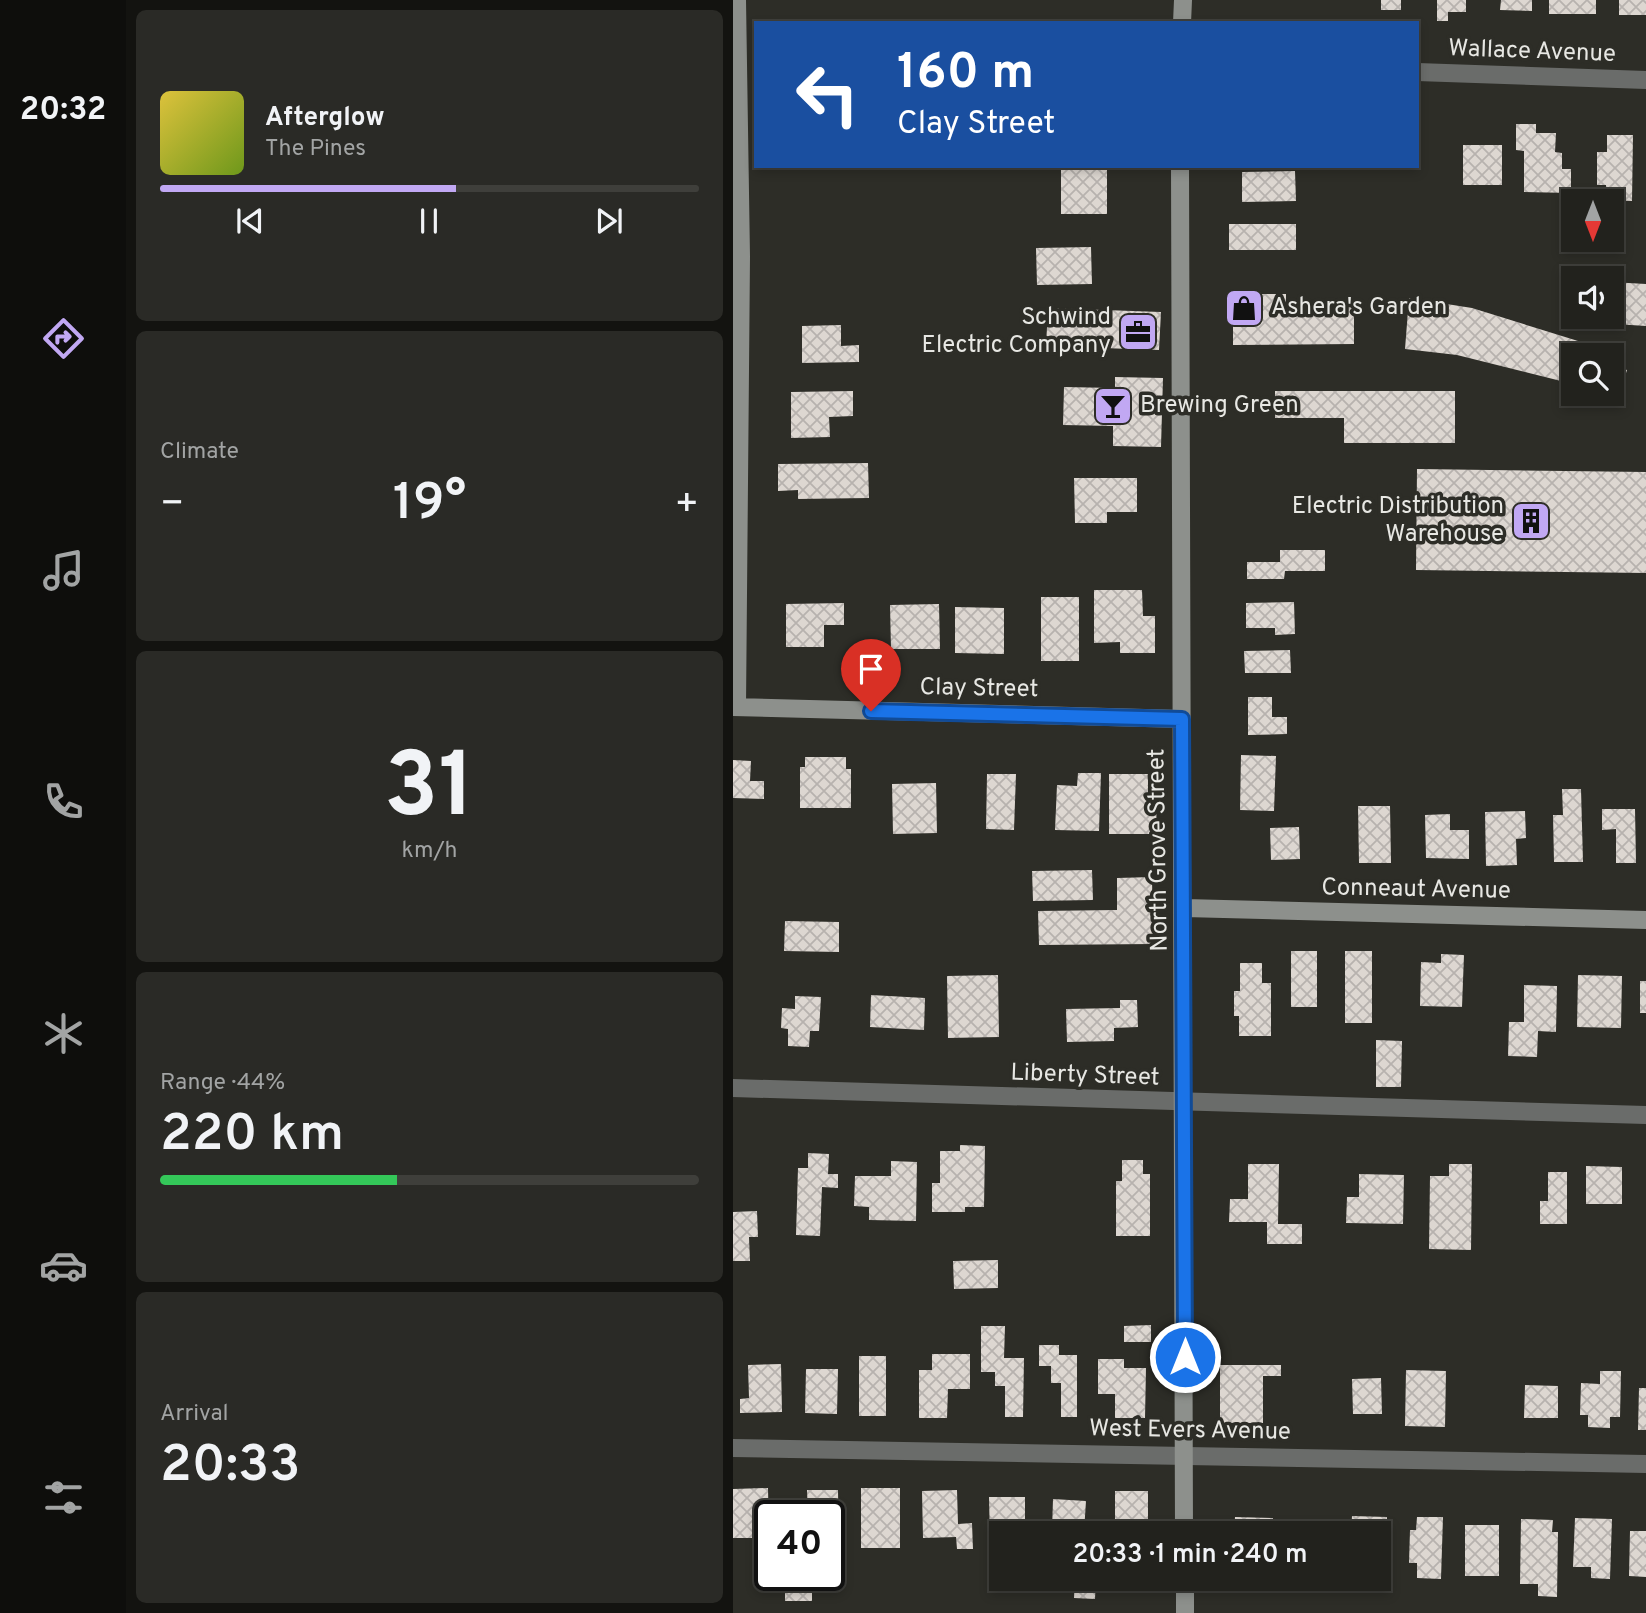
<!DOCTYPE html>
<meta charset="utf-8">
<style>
:root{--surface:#22221d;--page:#2a2a26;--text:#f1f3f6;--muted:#a2a4a4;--line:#3f3f3b;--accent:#c1a8f3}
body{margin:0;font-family:Overpass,sans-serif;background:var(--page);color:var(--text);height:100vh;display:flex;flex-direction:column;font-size:26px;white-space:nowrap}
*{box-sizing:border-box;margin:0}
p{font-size:23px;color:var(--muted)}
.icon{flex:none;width:38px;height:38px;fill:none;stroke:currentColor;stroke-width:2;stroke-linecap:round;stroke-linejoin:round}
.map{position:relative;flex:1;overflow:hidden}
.drawer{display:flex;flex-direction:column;gap:10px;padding:10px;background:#131310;width:607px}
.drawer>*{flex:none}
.top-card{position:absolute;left:21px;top:21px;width:665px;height:147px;border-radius:0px;box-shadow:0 4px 10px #0003,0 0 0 2px var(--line);background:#1a4fa0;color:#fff;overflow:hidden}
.needle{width:46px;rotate:180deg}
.buttons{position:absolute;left:828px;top:189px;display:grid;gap:14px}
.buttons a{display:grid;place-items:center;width:63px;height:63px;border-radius:0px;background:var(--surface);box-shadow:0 4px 10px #0003,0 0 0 2px var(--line);font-size:35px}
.speed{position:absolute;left:21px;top:1500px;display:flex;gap:14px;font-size:35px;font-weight:700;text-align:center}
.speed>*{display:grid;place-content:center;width:91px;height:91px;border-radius:50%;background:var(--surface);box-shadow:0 4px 10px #0003,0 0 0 2px var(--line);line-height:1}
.speed .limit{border:4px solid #111;border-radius:10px;background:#fff;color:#111}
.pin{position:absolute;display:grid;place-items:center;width:60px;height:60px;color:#fff;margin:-72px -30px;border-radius:50% 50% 50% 0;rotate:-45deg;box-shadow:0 0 7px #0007}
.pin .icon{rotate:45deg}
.me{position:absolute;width:77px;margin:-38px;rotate:0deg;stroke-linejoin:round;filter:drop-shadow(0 0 5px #0008)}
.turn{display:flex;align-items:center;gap:24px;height:147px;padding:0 28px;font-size:32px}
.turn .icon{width:91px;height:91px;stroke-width:2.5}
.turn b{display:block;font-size:49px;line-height:60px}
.big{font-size:52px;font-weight:600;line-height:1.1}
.drawer .card{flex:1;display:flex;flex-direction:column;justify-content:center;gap:10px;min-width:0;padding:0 24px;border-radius:10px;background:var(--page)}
.drawer .dial{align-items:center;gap:0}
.dial b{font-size:91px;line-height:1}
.song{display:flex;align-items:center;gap:21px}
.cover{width:84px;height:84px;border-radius:10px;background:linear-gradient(135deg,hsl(50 70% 55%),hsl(80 70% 35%))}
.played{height:7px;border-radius:4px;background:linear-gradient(90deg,var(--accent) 55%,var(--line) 55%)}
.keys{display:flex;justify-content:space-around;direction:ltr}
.heat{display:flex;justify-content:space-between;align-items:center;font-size:38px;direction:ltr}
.charge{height:10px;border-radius:5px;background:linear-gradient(90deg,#34c759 44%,var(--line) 0)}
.trip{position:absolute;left:256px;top:1521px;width:402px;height:70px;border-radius:0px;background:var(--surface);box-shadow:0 4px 10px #0003,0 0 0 2px var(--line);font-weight:600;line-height:70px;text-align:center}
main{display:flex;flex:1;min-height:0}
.menu{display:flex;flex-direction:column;width:126px;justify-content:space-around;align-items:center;background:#0e0e0c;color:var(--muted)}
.menu .icon{width:49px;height:49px}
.menu .selected{color:var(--accent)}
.menu b{font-size:32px;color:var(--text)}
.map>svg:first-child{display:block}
.building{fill:url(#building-cross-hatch)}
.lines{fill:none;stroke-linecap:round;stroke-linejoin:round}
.street{stroke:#6a6c6a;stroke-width:18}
.secondary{stroke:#8d908c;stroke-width:18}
.route-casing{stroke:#114b97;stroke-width:18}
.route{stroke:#1a73e8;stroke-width:12}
.labels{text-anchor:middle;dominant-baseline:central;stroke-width:7;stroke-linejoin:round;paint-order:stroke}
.street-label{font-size:24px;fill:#e7e7e3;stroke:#2d2d27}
.poi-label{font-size:24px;fill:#e7e7e3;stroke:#2d2d27;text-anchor:start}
</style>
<main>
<nav class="menu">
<b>20:32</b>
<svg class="icon selected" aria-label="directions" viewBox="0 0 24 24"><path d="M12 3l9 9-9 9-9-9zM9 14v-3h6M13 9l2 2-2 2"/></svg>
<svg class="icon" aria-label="music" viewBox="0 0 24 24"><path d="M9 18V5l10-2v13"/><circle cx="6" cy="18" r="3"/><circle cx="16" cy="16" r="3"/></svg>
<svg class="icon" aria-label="phone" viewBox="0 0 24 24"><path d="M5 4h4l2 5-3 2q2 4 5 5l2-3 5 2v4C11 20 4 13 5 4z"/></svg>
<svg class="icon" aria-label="climate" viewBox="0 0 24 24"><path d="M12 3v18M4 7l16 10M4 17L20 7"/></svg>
<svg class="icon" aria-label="car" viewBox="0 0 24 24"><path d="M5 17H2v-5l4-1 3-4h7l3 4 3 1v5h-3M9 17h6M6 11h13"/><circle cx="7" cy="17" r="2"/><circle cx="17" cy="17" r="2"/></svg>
<svg class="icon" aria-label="filters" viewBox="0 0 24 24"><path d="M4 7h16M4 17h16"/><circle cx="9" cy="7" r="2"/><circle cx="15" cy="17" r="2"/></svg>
</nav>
<section class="drawer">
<div class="card">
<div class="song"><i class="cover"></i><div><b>Afterglow</b><p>The Pines</p></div></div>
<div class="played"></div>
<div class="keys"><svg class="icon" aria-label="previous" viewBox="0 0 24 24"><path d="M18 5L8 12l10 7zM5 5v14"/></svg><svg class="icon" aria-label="pause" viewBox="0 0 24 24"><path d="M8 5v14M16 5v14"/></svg><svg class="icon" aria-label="next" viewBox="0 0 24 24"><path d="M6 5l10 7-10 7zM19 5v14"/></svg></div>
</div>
<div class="card"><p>Climate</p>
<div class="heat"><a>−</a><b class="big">19°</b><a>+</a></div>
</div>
<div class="card dial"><b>31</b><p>km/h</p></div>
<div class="card"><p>Range · 44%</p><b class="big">220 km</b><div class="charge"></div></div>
<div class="card"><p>Arrival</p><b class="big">20:33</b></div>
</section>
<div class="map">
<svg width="913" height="1613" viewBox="0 0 913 1613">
<defs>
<pattern id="building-cross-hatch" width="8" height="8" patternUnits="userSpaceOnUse" patternTransform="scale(1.75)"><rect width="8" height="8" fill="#ddd7d1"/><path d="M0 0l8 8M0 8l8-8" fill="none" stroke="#b7b2ae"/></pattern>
</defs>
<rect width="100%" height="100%" fill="#2d2d27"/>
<!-- building -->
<path class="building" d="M648,0H668V10H648Z
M704,0H733V12H715V21H704Z
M768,0H799V11L767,10Z
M816,0H863V14H816Z
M886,0H913V15H886Z
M783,124H803V133H823L822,152L829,153V169H838V193L791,192V151L783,150Z
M874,135H900L899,201L873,200V185H864V152H874Z
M730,145H769V185H730Z
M328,166H374V214H328Z
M562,171L563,201L509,202V172Z
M496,224H563V250H496Z
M358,247L359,284L304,285L303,248Z
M878,282L913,284V326L851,322V317H878Z
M500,294H553V303L621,302V344L500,345Z
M676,298L739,308L858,345L854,355H840V384L724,355L672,349Z
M315,308L428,312L426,350L313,346Z
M108,325V346L126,345V362L69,363V326Z
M878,365L894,370L886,395L878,394Z
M382,377L430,378L428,447L380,446V426L330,425L331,387L382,388Z
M120,391V416L96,417L97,437L58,438V392Z
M542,391H722V443H611V418H542Z
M135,463L136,498L65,499V490L45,491V464Z
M684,469L913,472V573L683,570Z
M341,478H404V512H374V523H342Z
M547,550H592V571H552L551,579H514V562H547Z
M361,590H409L410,616H422V653H387V642L361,643Z
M308,597H346V661H308Z
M561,602L562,634L542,635V628H513V603Z
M111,603V625H91V647H53V604Z
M206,604L207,649H158L157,605Z
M222,607L271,608V654L222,653Z
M557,650L558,673H512L511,651Z
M515,697H539V717H554V734L515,735Z
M508,755L543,756L541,811L507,810Z
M72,757H113V769H118V808H67V767H72Z
M0,760L18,761L17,781H31V799L0,798Z
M345,773H368L366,831L322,830L324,785L344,786Z
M254,774H283L281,830L253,829Z
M376,774H415V794L424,795L423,834H376Z
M203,783L204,833L160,834L159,784Z
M829,789H848L850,862H821L820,815H830Z
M625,806H657L658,863H626Z
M869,809H902L903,863H883V829L869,830Z
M792,811L793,838L783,839L784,865L753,866L752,812Z
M717,814V830H736V859L693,858L692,815Z
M566,827L567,859L538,860L537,828Z
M359,870L360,900L300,901L299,871Z
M419,877L420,944L306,945L305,911L384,910V878Z
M52,921L106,922V952L51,951Z
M558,951H584V1007H558Z
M612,951H639V1023H612Z
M708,954L731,955L729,1007L687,1006L688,962L708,963Z
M507,963H529V983H538V1036H506V1016H501V991H507Z
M265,975L266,1037L215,1038L214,976Z
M845,975L889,976L888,1028L844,1027Z
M907,981H913V1013H907Z
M791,985L824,986L823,1032L805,1031L804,1057L775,1056L776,1022H791Z
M138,995L192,998L191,1030L137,1027Z
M62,996L88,997L86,1031H77L76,1047L55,1046V1029L48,1028L49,1008L62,1009Z
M387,1000H404L405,1027L381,1028V1041L334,1042L333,1009L387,1008Z
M643,1040L669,1041L668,1087H643Z
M227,1145L252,1146L251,1207H232V1212H199V1183H207V1151H227Z
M75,1153L96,1154L95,1174H105V1188L89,1187L87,1236L63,1235L65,1168H75Z
M389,1160H410V1174H417V1236H383V1181H389Z
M158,1161L184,1162L183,1221L136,1220V1207L121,1206L122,1176H158Z
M515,1164H546L545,1224H569V1244H534V1222H496L497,1199H515Z
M716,1164H739L738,1250L696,1249L697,1176H716Z
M853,1166L889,1167V1204H853Z
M815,1172H834V1224H807V1201H815Z
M626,1174L671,1175L670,1224L613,1223L614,1197H626Z
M24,1211L25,1237H16L17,1261H0V1212Z
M265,1260V1288L221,1289L220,1261Z
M418,1325V1342H391V1326Z
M248,1326H272L271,1358H291L290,1417H272V1386H262V1372H248Z
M306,1345H326V1355H344V1417H328V1383H318V1366H306Z
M199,1354H237V1389H215L214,1418H186V1370H199Z
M126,1356H153V1416H126Z
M365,1359H391V1368H413L412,1418H382V1394H365Z
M48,1364L49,1412L7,1413V1399L16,1398L15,1365Z
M487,1365H548V1376H530V1423H487Z
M73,1369H105L104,1414L72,1413Z
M673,1370L713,1371L712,1427L672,1426Z
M867,1371H888L887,1417H877V1428L855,1427V1415H847L848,1383L867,1384Z
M648,1378L649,1414H620L619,1379Z
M792,1385L825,1386V1418H791Z
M906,1388H913V1430H905Z
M35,1488L36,1538H0V1489Z
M128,1488H167V1548H128Z
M74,1490H105L106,1562H96V1516H75Z
M224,1490L225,1524L239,1523L240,1549H224L223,1537L190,1538L189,1491Z
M382,1491H415V1533H382Z
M256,1497H292V1533H268V1541H257Z
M320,1499L353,1501L351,1532L319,1531Z
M619,1516L654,1517L653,1567H646V1533H618Z
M502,1517L540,1518V1533H501Z
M684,1517H710L708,1579L684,1578V1563H676L677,1530H683Z
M842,1518L879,1519L877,1579L858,1578V1567H840Z
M788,1519L820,1520L819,1532H825L824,1597L805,1596V1584H787Z
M732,1525H766V1576H732Z
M897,1531H913V1577L896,1576Z
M52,1575H79V1601H52Z
M342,1578H363L362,1599L341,1598Z
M501,1578H527L526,1588H501Z"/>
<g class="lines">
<!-- street -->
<path class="street" d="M684,72L913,80
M0,1088L913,1115
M0,1448L913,1464"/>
<!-- secondary -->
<path class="secondary" d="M449,23L450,0
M447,166L451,1533
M0,707L449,719
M4,707L8,257L4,0
M452,908L913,920
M452,1578V1613"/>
</g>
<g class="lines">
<defs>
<path id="route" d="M138,711L449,719L452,1357"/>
</defs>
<!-- route casing -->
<use href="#route" class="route-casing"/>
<!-- route -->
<use href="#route" class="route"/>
</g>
<!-- icons -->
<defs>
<symbol id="shop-square" viewBox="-11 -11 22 22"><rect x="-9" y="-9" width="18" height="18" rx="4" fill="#c1a8f3" stroke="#2d2d27"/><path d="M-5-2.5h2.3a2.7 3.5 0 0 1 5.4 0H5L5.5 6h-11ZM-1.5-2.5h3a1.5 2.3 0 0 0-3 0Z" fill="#111"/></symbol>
<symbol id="office-square" viewBox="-11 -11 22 22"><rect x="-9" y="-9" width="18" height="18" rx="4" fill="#c1a8f3" stroke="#2d2d27"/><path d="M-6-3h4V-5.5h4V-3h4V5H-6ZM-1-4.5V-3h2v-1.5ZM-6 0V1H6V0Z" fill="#111"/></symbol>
<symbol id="bar-square" viewBox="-11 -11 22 22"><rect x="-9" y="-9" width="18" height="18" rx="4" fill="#c1a8f3" stroke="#2d2d27"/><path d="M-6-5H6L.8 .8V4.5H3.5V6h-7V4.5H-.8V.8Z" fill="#111"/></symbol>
<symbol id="building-square" viewBox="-11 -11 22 22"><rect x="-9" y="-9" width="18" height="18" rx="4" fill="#c1a8f3" stroke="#2d2d27"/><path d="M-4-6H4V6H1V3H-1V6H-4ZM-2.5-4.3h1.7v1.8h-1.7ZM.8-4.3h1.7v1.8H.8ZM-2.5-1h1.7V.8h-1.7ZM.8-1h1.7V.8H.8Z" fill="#111"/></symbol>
</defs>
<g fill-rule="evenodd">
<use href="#shop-square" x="489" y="286" width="44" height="44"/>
<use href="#office-square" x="383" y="310" width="44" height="44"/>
<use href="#bar-square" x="358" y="384" width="44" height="44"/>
<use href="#building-square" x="776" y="499" width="44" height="44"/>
</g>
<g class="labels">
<!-- street labels -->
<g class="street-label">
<text transform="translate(799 52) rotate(2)">Wallace Avenue</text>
<text transform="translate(246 689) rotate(1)">Clay Street</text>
<text transform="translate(426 850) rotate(-91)">North Grove Street</text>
<text transform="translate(683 890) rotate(1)">Conneaut Avenue</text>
<text transform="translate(352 1076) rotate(2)">Liberty Street</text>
<text transform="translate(457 1431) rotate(1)">West Evers Avenue</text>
</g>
<!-- poi labels -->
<g class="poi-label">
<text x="538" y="308">Ashera's Garden</text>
<text x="378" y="318" text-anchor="end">Schwind<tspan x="378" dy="28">Electric Company</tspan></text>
<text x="407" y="406">Brewing Green</text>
<text x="771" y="507" text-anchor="end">Electric Distribution<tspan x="771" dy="28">Warehouse</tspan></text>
</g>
</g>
</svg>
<div class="buttons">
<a><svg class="needle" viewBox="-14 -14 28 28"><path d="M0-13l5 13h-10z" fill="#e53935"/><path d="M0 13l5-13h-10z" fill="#a2a4a4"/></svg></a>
<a><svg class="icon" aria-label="sound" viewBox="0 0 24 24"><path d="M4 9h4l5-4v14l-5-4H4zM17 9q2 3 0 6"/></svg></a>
<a><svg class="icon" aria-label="search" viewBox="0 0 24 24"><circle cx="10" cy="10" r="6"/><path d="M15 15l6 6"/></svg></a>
</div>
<div class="speed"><div class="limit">40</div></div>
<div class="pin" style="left:138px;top:711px;background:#d93025"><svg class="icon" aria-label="arrive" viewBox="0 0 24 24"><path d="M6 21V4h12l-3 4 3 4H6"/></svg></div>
<svg class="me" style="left:452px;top:1357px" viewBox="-20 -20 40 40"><circle r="17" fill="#1a73e8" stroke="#fff" stroke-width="3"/><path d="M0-11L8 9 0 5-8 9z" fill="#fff"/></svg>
<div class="trip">20:33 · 1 min · 240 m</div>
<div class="top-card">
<div class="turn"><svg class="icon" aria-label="left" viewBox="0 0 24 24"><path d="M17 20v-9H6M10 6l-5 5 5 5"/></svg><div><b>160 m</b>Clay Street</div></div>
</div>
</div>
</main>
